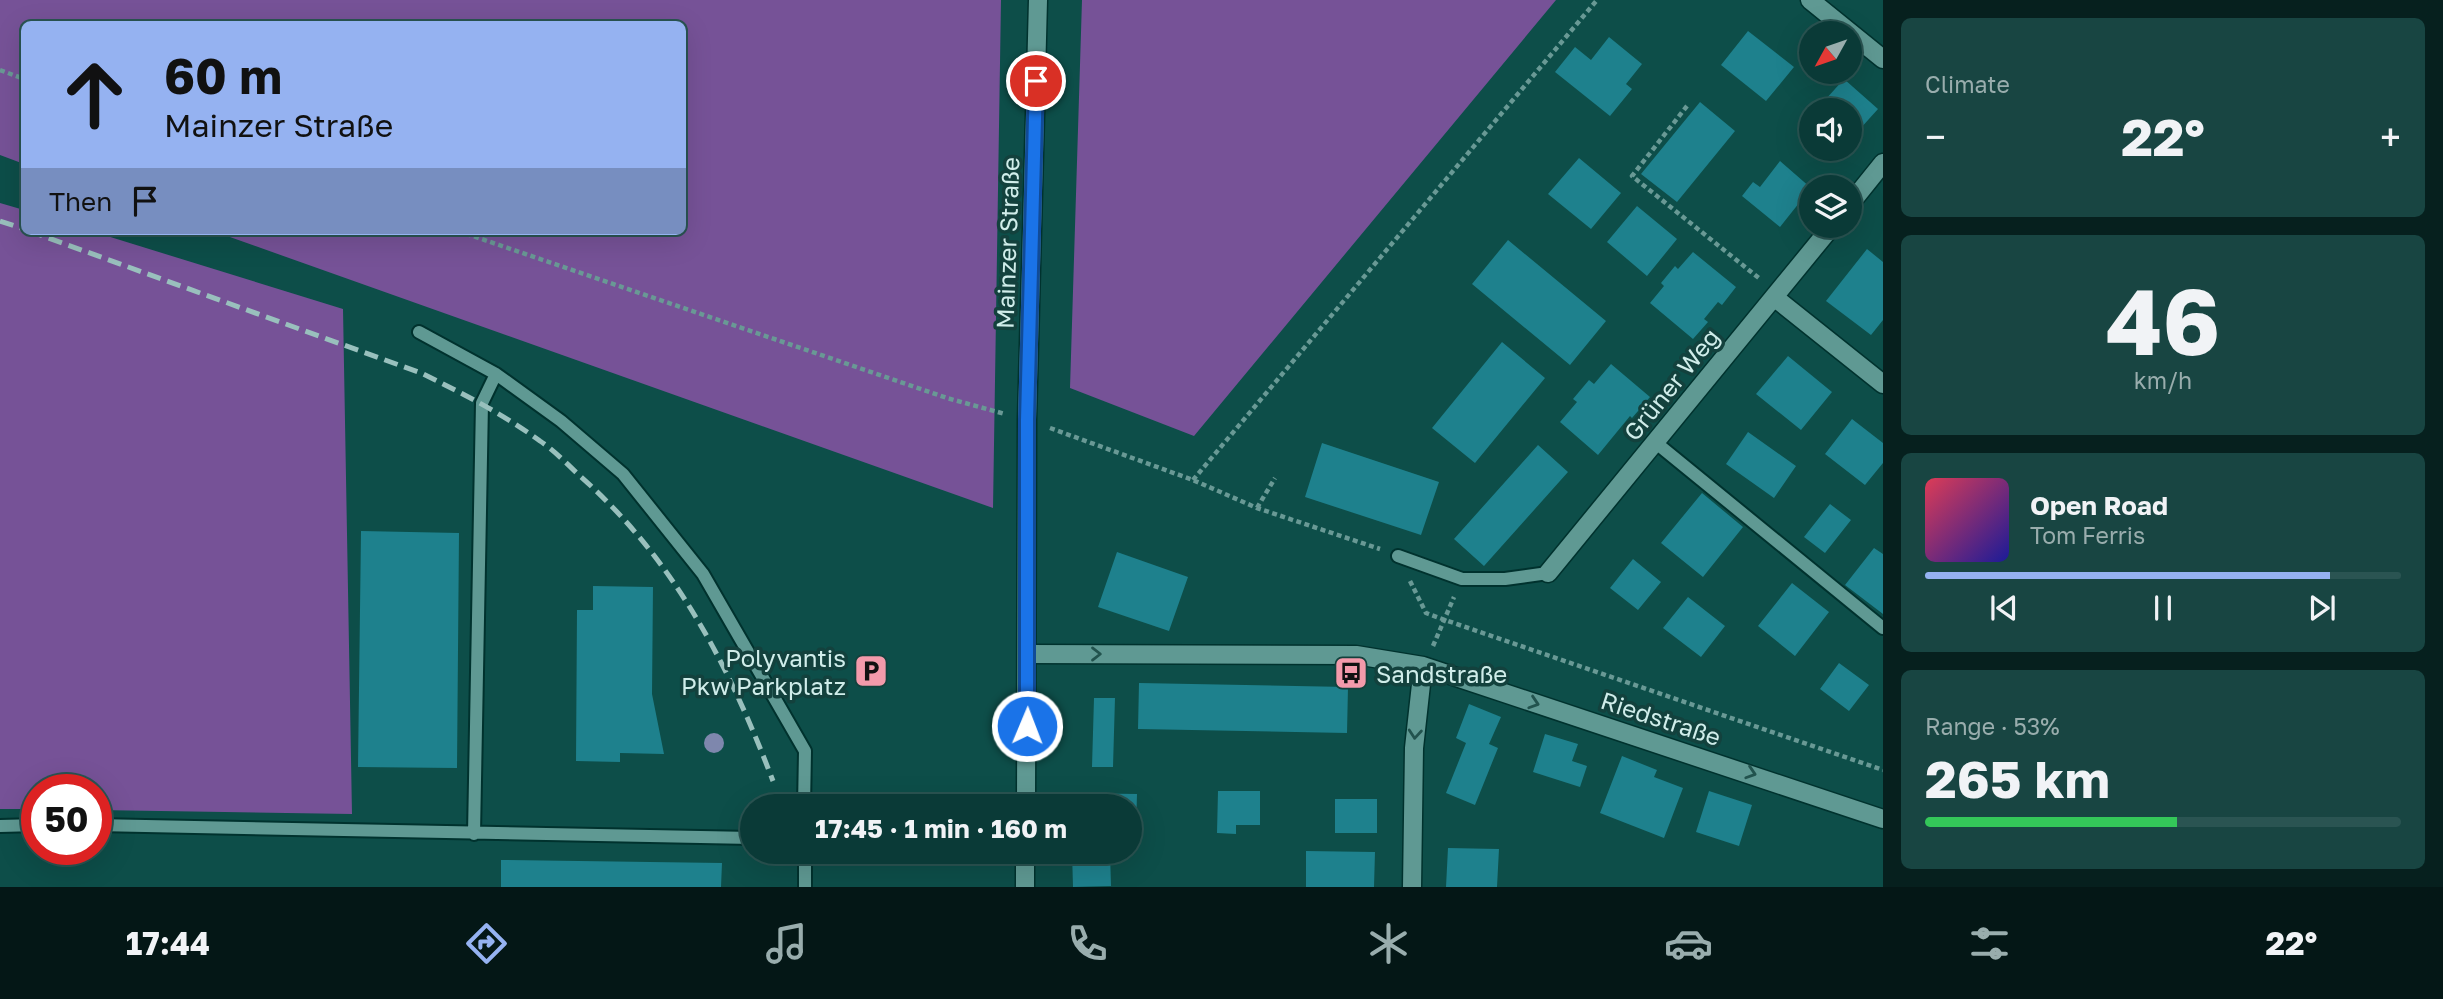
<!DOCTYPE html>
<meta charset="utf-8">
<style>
:root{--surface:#0a3a37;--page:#184542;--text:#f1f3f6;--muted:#99adad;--line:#2a5452;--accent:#95b2f1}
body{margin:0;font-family:"Golos Text",sans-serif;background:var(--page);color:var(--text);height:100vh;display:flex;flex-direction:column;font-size:26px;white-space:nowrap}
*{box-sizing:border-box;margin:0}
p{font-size:23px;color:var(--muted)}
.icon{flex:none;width:38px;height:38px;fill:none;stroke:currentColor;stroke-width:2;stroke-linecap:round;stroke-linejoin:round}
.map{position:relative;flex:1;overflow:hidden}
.sheet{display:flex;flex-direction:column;gap:18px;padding:18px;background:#06201e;width:560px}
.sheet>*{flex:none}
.hud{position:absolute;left:21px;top:21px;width:665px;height:214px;border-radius:10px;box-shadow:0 7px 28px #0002,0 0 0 2px var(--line);background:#95b2f1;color:#111;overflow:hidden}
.needle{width:46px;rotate:230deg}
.controls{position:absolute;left:1799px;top:21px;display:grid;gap:14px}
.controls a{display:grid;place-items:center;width:63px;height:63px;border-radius:50%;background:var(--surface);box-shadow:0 7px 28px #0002,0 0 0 2px var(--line);font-size:35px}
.speed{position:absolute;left:21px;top:774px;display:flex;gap:14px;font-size:35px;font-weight:700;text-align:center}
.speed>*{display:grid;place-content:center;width:91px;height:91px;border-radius:50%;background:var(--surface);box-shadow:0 7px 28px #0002,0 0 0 2px var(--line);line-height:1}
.speed .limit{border:10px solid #d22;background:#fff;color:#111}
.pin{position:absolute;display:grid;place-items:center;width:60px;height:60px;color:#fff;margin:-30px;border:4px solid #fff;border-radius:50%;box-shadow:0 2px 7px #0007}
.me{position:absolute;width:77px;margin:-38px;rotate:1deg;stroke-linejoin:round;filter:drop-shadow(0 0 5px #0008)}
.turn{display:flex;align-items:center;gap:24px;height:147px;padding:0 28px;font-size:32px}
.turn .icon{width:91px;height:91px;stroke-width:2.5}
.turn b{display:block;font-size:49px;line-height:60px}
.then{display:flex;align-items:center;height:66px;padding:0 28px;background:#0003;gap:14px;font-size:26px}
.big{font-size:52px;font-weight:700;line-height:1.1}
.sheet .tile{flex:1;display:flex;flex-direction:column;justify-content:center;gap:10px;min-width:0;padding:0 24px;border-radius:10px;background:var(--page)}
.sheet .dial{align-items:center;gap:0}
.dial b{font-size:91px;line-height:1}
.song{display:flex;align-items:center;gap:21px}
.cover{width:84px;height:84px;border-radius:10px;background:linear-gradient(135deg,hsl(350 70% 55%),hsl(240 70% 35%))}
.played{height:7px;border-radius:4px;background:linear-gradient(90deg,var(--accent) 85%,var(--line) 85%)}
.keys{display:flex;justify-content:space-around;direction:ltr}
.heat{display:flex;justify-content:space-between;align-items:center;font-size:38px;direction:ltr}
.charge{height:10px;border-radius:5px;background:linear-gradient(90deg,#34c759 53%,var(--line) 0)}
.trip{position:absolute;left:740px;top:794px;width:402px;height:70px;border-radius:35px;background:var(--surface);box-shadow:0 7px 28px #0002,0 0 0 2px var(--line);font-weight:700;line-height:70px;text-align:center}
.menu{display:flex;height:112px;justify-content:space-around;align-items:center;background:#041716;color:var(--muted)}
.menu .icon{width:49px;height:49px}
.menu .active{color:var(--accent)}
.menu b{font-size:32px;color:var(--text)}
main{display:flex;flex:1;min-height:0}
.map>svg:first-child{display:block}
.green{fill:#765297}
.building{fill:#1e818d}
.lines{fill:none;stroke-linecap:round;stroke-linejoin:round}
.service-casing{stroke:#00322e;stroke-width:16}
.minor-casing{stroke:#00322e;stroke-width:21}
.secondary-casing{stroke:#00322e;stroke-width:21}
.path{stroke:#699995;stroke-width:4.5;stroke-dasharray:5 3.5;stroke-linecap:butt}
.service{stroke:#5f9993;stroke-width:12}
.minor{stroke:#5f9993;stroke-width:18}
.secondary{stroke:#5f9993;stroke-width:18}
.rail{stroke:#99c0bd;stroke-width:5;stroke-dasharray:14 7;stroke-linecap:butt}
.tree{fill:#7e87ad}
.oneway{stroke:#22534e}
.route-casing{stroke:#114b97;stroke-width:18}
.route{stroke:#1a73e8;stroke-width:12}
.labels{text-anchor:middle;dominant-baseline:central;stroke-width:7;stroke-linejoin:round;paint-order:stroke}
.street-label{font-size:24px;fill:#d0edea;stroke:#13413d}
.poi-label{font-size:24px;fill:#d0edea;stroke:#13413d;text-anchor:end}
</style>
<main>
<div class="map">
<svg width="1883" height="887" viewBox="0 0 1883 887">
<rect width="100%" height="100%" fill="#0d4e49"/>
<!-- green -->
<path class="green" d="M0,0H1001L993,508L213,231H682V24H24V164L0,155Z
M1082,0H1556L1194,436L1070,388Z
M0,203L24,210V231H91L343,309L352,814L96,810V789H37V809H0Z"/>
<!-- building -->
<path class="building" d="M1748,31L1794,67L1766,101L1721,65Z
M1609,37L1642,64L1626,84L1632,89L1610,116L1555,72L1575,47L1591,60Z
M1844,79L1878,109L1850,140V110H1816Z
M1700,102L1735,131L1677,202L1641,174Z
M1579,158L1621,193L1591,229L1548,194Z
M1780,161L1811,188L1780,227L1742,196L1753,182L1760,187Z
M1637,206L1677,239L1647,276L1607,242Z
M1508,240L1606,321L1570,365L1472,284Z
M1867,249L1883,262V320L1871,335L1826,301Z
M1693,252L1736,287L1722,305L1718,302L1704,319L1708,322L1693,339L1650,303L1664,286L1661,283L1675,266L1678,269Z
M1502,342L1545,378L1475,463L1432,428Z
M1788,356L1832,392L1801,430L1756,394Z
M1611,364L1650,397L1632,418L1630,416L1598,455L1560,422L1577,402L1573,399L1589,380L1594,384Z
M1852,419L1883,443V463L1865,485L1825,454Z
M1748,432L1796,466L1774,498L1726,464Z
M1322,443L1439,482L1421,535L1305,497Z
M1538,445L1568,472L1484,566L1454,539Z
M1702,493L1743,527L1703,577L1661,543Z
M1830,504L1851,520L1825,553L1804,537Z
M361,531L459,533L457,768L358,767Z
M1874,548L1883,554V614L1845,585Z
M1117,552L1188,577L1169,631L1098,607Z
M1633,559L1661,582L1638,610L1610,588Z
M1792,583L1829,612L1795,656L1758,626Z
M593,586L653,587L652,694L664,754L620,753V762L576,761L577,610H593Z
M1688,597L1725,626L1701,657L1663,628Z
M1839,663L1869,685L1849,711L1820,689Z
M1139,683L1348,687L1347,733L1138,729Z
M1094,698H1115L1113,767H1092Z
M1469,704L1501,717L1489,744L1498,748L1475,805L1446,793L1466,743L1456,738Z
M1545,734L1578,744L1572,761L1587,766L1580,787L1533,772Z
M1622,756L1657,770L1654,777L1683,788L1664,838L1600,813Z
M1218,791H1260V825H1236V834L1217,833Z
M1709,791L1752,805L1739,846L1696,832Z
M1069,793L1137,794L1136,831H1130V807H1068Z
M1335,799H1377V833H1335Z
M1448,848L1499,849L1497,887H1446Z
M1306,851L1375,852L1374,887H1306Z
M1072,852H1110L1111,886L1073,887Z
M501,860L722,863L721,887H501Z"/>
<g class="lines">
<defs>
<path id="service" d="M419,332L496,374L561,421L623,474L703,574L805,751L804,807
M1655,442L1883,628
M1398,556L1462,579H1505L1548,573
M96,825L752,838
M0,826L37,825
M474,834L482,403L496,374
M805,852V887"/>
<path id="minor" d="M1810,0L1883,59
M1850,204L1883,163
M1774,297L1883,384
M1548,573L1832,226
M1028,654L1356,655L1423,666L1883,819
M1412,887L1414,748L1423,666"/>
<path id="secondary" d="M1026,807L1027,420L1038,0
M1025,887V852"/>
</defs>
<!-- service casing -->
<use href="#service" class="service-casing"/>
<!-- minor casing -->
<use href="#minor" class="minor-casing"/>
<!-- secondary casing -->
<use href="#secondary" class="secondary-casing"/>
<!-- path -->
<path class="path" d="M0,70L24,79
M1687,106L1632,176L1760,279
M458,231L947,398L1005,414
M1050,428L1193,480L1257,508L1380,549
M1193,480L1597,0
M1257,508L1275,478
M1410,581L1426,613L1445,620L1883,770
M1433,646L1454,597"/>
<!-- service -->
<use href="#service" class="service"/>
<!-- minor -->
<use href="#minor" class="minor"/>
<!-- secondary -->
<use href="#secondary" class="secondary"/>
<!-- rail -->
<path class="rail" d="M0,221L24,229
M29,231L421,373C462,393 503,414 540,441C555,451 567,464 580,476C674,559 729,665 773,781"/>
</g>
<!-- trees -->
<circle class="tree" cx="714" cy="743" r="10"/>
<!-- one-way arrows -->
<defs><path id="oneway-chevron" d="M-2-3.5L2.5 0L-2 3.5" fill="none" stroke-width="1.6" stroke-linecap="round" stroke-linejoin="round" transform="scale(1.75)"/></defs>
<g class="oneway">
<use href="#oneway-chevron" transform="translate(1096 654)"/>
<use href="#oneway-chevron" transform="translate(1534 703) rotate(18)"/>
<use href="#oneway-chevron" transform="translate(1415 734) rotate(95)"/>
<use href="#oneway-chevron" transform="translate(1751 773) rotate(18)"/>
</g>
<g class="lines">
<defs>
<path id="route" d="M1027,726V420L1036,81"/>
</defs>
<!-- route casing -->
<use href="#route" class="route-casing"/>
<!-- route -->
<use href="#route" class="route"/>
</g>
<!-- icons -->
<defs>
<symbol id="parking-square" viewBox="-11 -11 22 22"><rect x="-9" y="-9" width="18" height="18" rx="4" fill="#f39aab" stroke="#13413d"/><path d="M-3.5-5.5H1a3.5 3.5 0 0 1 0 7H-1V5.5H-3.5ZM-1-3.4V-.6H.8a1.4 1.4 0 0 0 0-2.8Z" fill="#111"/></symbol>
<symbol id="bus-square" viewBox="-11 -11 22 22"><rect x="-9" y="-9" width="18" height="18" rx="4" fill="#f39aab" stroke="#13413d"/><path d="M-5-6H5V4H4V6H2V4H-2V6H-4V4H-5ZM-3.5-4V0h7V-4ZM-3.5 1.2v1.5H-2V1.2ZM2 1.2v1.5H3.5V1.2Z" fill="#111"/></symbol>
</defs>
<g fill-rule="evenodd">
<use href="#parking-square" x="852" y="652" width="38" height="38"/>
<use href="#bus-square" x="1332" y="654" width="38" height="38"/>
</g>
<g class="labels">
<!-- street labels -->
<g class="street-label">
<text transform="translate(1007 243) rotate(-88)">Mainzer Straße</text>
<text transform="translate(1671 384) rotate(-51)">Grüner Weg</text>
<text transform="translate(1661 718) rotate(18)">Riedstraße</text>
</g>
<!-- poi labels -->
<g class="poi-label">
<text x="846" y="657">Polyvantis<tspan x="846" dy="28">Pkw Parkplatz</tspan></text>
<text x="1376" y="673" text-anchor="start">Sandstraße</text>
</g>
</g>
</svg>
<div class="controls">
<a><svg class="needle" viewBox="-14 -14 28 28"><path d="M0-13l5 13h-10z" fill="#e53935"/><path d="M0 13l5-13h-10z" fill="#99adad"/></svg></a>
<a><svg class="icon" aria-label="sound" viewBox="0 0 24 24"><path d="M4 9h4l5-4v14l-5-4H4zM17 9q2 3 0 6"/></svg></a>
<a><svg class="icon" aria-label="layers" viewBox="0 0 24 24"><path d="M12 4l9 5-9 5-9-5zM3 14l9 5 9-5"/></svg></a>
</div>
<div class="speed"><div class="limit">50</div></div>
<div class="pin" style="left:1036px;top:81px;background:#d93025"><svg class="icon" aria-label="arrive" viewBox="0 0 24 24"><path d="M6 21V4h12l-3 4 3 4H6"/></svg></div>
<svg class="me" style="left:1027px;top:726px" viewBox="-20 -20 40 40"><circle r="17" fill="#1a73e8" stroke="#fff" stroke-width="3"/><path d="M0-11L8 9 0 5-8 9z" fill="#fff"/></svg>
<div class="trip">17:45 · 1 min · 160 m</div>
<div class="hud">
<div class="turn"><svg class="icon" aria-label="ahead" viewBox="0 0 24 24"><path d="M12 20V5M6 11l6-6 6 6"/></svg><div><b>60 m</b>Mainzer Straße</div></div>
<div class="then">Then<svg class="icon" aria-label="arrive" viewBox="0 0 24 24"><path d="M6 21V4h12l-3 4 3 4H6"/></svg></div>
</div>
</div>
<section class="sheet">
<div class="tile"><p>Climate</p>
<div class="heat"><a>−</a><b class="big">22°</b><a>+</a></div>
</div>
<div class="tile dial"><b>46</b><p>km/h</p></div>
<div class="tile">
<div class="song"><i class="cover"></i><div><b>Open Road</b><p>Tom Ferris</p></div></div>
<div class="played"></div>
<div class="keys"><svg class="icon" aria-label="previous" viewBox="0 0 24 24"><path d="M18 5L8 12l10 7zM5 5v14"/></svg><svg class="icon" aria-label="pause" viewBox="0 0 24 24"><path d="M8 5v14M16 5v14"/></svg><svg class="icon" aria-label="next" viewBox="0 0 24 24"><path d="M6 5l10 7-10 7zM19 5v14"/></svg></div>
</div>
<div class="tile"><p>Range · 53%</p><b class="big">265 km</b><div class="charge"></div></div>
</section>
</main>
<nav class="menu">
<b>17:44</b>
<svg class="icon active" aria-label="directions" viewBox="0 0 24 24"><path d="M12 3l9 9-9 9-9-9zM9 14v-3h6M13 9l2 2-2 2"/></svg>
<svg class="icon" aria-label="music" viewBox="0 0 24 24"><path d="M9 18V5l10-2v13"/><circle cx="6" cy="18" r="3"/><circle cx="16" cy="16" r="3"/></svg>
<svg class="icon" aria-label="phone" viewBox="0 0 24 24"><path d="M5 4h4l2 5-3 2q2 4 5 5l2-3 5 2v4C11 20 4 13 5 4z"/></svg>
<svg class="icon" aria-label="climate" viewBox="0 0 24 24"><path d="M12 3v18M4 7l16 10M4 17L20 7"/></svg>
<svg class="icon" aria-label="car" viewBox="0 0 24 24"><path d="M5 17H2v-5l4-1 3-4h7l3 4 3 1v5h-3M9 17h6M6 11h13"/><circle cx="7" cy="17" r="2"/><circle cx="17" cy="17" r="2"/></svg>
<svg class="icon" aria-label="filters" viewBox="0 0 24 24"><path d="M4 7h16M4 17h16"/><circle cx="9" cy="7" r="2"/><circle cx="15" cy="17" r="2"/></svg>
<b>22°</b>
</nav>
